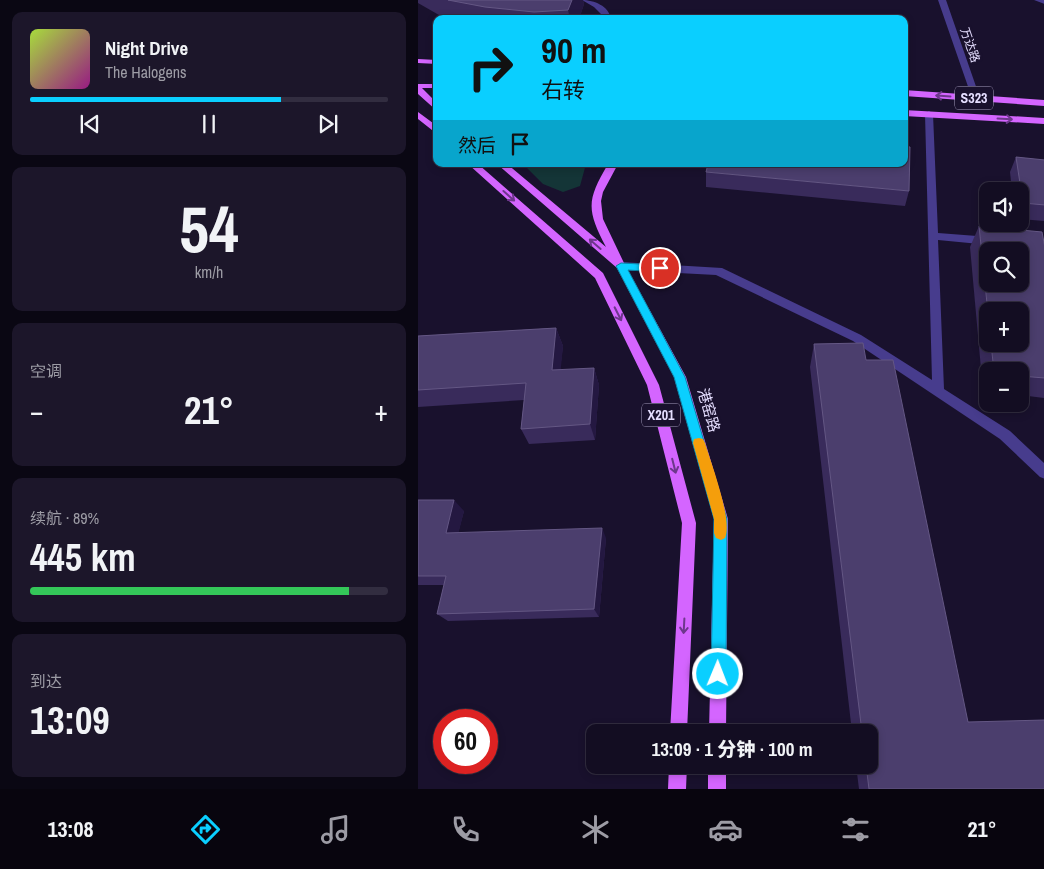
<!DOCTYPE html>
<html lang="zh">
<meta charset="utf-8">
<style>
:root{--surface:#130d22;--page:#1c162a;--text:#f1f3f6;--muted:#9d9ca5;--line:#322d40;--accent:#0acfff}
body{margin:0;font-family:"Archivo Narrow","Noto Sans SC",sans-serif;background:var(--page);color:var(--text);height:100vh;display:flex;flex-direction:column;font-size:19px;white-space:nowrap}
*{box-sizing:border-box;margin:0}
p{font-size:16px;color:var(--muted)}
.icon{flex:none;width:28px;height:28px;fill:none;stroke:currentColor;stroke-width:2;stroke-linecap:round;stroke-linejoin:round}
.map{position:relative;flex:1;overflow:hidden}
.details{display:flex;flex-direction:column;gap:12px;padding:12px;background:#0a0713;width:418px}
.details>*{flex:none}
.banner{position:absolute;left:15px;top:15px;width:475px;height:152px;border-radius:10px;box-shadow:0 2px 8px #0003,0 0 0 1px var(--line);background:#0acfff;color:#111;overflow:hidden}
.controls{position:absolute;left:561px;top:182px;display:grid;gap:10px}
.controls a{display:grid;place-items:center;width:50px;height:50px;border-radius:10px;background:var(--surface);box-shadow:0 2px 8px #0003,0 0 0 1px var(--line);font-size:25px}
.speed{position:absolute;left:15px;top:709px;display:flex;gap:10px;font-size:25px;font-weight:700;text-align:center}
.speed>*{display:grid;place-content:center;width:65px;height:65px;border-radius:50%;background:var(--surface);box-shadow:0 2px 8px #0003,0 0 0 1px var(--line);line-height:1}
.speed .limit{border:8px solid #d22;background:#fff;color:#111}
.pin{position:absolute;display:grid;place-items:center;width:42px;height:42px;color:#fff;margin:-21px;border:2px solid #fff;border-radius:50%;box-shadow:0 1px 5px #0007}
.me{position:absolute;width:55px;margin:-28px;rotate:1deg;stroke-linejoin:round;filter:drop-shadow(0 0 4px #0008)}
.turn{display:flex;align-items:center;gap:18px;height:105px;padding:0 25px;font-size:22px}
.turn .icon{width:65px;height:65px;stroke-width:2.5}
.turn b{display:block;font-size:35px;line-height:42px}
.then{display:flex;align-items:center;height:48px;padding:0 25px;background:#0003;gap:10px;font-size:19px}
.big{font-size:38px;font-weight:800;line-height:1.1}
.details .widget{flex:1;display:flex;flex-direction:column;justify-content:center;gap:8px;min-width:0;padding:0 18px;border-radius:10px;background:var(--page)}
.details .dial{align-items:center;gap:0}
.dial b{font-size:65px;line-height:1}
.song{display:flex;align-items:center;gap:15px}
.cover{width:60px;height:60px;border-radius:8px;background:linear-gradient(135deg,hsl(80 70% 55%),hsl(310 70% 35%))}
.played{height:5px;border-radius:2px;background:linear-gradient(90deg,var(--accent) 70%,var(--line) 70%)}
.keys{display:flex;justify-content:space-around;direction:ltr}
.heat{display:flex;justify-content:space-between;align-items:center;font-size:28px;direction:ltr}
.charge{height:8px;border-radius:4px;background:linear-gradient(90deg,#34c759 89%,var(--line) 0)}
.trip{position:absolute;left:168px;top:724px;width:292px;height:50px;border-radius:10px;background:var(--surface);box-shadow:0 2px 8px #0003,0 0 0 1px var(--line);font-weight:800;line-height:50px;text-align:center}
.menu{display:flex;height:80px;justify-content:space-around;align-items:center;background:#08050e;color:var(--muted)}
.menu .icon{width:35px;height:35px}
.menu .selected{color:var(--accent)}
.menu b{font-size:22px;color:var(--text)}
main{display:flex;flex:1;min-height:0}
.map>svg:first-child{display:block}
.green{fill:#143537}
.lines{fill:none;stroke-linecap:round;stroke-linejoin:round}
.minor{fill:#473c8d;fill-rule:evenodd}
.major{fill:#d465ff;fill-rule:evenodd}
.wall{fill:#392b5b;fill-rule:evenodd}
.shaded-wall{fill:#241841}
.building{fill:#4b3e6d;stroke:#645784;fill-rule:evenodd}
.oneway{stroke:#6d378c}
.route{fill:#0acfff;stroke:#0687a6}
.slow{fill:#f59e0b}
.labels{text-anchor:middle;dominant-baseline:central;stroke-width:5;stroke-linejoin:round;paint-order:stroke}
.far-street-label{font-size:12px;fill:#e5deff;stroke:#19112d}
.shield{fill:#19112d;stroke:#a8a0c0;stroke-width:1}
.shield-label{font-size:14px;font-weight:bold;fill:#e5deff}
.street-label{font-size:15px;fill:#e5deff;stroke:#19112d}
</style>
<main>
<section class="details">
<div class="widget">
<div class="song"><i class="cover"></i><div><b>Night Drive</b><p>The Halogens</p></div></div>
<div class="played"></div>
<div class="keys"><svg class="icon" aria-label="previous" viewBox="0 0 24 24"><path d="M18 5L8 12l10 7zM5 5v14"/></svg><svg class="icon" aria-label="pause" viewBox="0 0 24 24"><path d="M8 5v14M16 5v14"/></svg><svg class="icon" aria-label="next" viewBox="0 0 24 24"><path d="M6 5l10 7-10 7zM19 5v14"/></svg></div>
</div>
<div class="widget dial"><b>54</b><p>km/h</p></div>
<div class="widget"><p>空调</p>
<div class="heat"><a>−</a><b class="big">21°</b><a>+</a></div>
</div>
<div class="widget"><p>续航 · 89%</p><b class="big">445 km</b><div class="charge"></div></div>
<div class="widget"><p>到达</p><b class="big">13:09</b></div>
</section>
<div class="map">
<svg width="627" height="789" viewBox="0 0 627 789">
<rect width="100%" height="100%" fill="#19112d"/>
<!-- green -->
<path class="green" d="M105,164H168L162,186L145,192L125,184Z"/>
<g class="lines">
<!-- minor -->
<path class="minor" d="M164,0C176,0 191,6 193,19H185L186,17L176,7Z
M520,0H528L562,98L561,100L554,98Z
M616,0H627V4Z
M511,111L515,114L520,233L572,237L577,241L572,245L520,240L526,389L592,431L627,464V479L622,477L582,439L435,341L298,275L203,270L198,266L203,262L304,268L443,335L514,380L507,114Z"/>
<!-- major -->
<path class="major" d="M0,59L19,60V64L0,63Z
M0,84H19V88H4L19,103V111L0,94Z
M486,90L627,100V106L486,96Z
M486,110L627,118V124L486,116Z
M0,112L19,126V134L0,119Z
M50,164H60L185,273L241,385L278,523L269,732H252L264,523L229,385L177,278Z
M79,164H89L188,247C168,209 169,200 190,164H200L185,192L183,201L185,219L206,263L268,377L310,519L308,732H291L296,519L256,377L199,268Z
M251,765H269L268,789H250Z
M290,765H308V789H290Z"/>
</g>
<!-- wall -->
<path class="wall" d="M0,0H165L166,4L161,19H28L0,3Z
M598,157L627,160V221L602,219V191H594L592,172Z
M288,172L491,191L487,206L288,187Z
M561,226L627,248V398L602,395V371H570V392L565,391L552,247ZM570,311L602,344H570Z
M138,328L145,346L142,370L176,368L181,385L177,440L111,444L103,429L106,400L0,407V336Z
M396,344L448,360L550,722L627,789H441L438,765H451V732H434L392,367Z
M0,500L46,511L40,533L188,538L181,617L30,621L19,614L26,585H0Z"/>
<!-- shaded-wall -->
<path class="shaded-wall" d="M154,0H165L166,4L161,19H152L150,10Z
M138,328L145,346L141,387L134,370Z
M176,368L181,385L177,440L172,424Z
M36,500L46,511L38,543L28,533Z
M184,528L188,538L181,617L176,609Z"/>
<!-- building -->
<path class="building" d="M30,0H154L150,10L116,12L67,7Z
M486,146L492,147L491,191L288,172L290,164H486Z
M598,157L627,160V205L605,203Z
M561,226L624,232L627,248V378L602,376V371H576L573,344H602V311H570V313ZM570,251H602V284H570Z
M138,328L134,370L176,368L172,424L103,429L108,383L0,390V336Z
M445,343L448,360H475L550,722L627,720V789H451L448,765H451V732H444L396,344Z
M0,500H36L28,533L184,528L176,609L19,614L28,576H0Z"/>
<!-- one-way arrows -->
<defs><path id="oneway-shaft" d="M-6 0H5M1.5-3L5.5 0L1.5 3" fill="none" stroke-width="1.6" stroke-linecap="round" stroke-linejoin="round" transform="scale(1.25)"/></defs>
<g class="oneway">
<use href="#oneway-shaft" transform="translate(525 96) rotate(-176)"/>
<use href="#oneway-shaft" transform="translate(587 119) rotate(3)"/>
<use href="#oneway-shaft" transform="translate(91 196) rotate(42)"/>
<use href="#oneway-shaft" transform="translate(177 244) rotate(-139)"/>
<use href="#oneway-shaft" transform="translate(200 314) rotate(63)"/>
<use href="#oneway-shaft" transform="translate(256 466) rotate(76)"/>
<use href="#oneway-shaft" transform="translate(266 626) rotate(93)"/>
</g>
<!-- route -->
<path class="route" d="M203,263L242,265L247,268L242,272L210,270L267,377L309,519L308,674L306,679L300,682L295,679L293,674L296,519L256,377L198,266Z"/>
<!-- slow -->
<path class="slow" d="M281,438L285,439L287,443C293,463 315,520 307,538L303,540L298,538L296,533V519L275,443L276,439Z"/>
<g class="labels">
<!-- far-street labels -->
<g class="far-street-label">
<text transform="translate(552 45) rotate(71)">万达路</text>
</g>
<!-- shield labels -->
<g class="shield">
<rect x="537" y="86.5" width="38" height="23" rx="4"/>
<rect x="224" y="403.5" width="38" height="23" rx="4"/>
</g>
<g class="shield-label">
<text x="556" y="98">S323</text>
<text x="243" y="415">X201</text>
</g>
<!-- street labels -->
<g class="street-label">
<text transform="translate(291 410) rotate(74)">港窑路</text>
</g>
</g>
</svg>
<div class="controls">
<a><svg class="icon" aria-label="sound" viewBox="0 0 24 24"><path d="M4 9h4l5-4v14l-5-4H4zM17 9q2 3 0 6"/></svg></a>
<a><svg class="icon" aria-label="search" viewBox="0 0 24 24"><circle cx="10" cy="10" r="6"/><path d="M15 15l6 6"/></svg></a>
<a>+</a>
<a>−</a>
</div>
<div class="speed"><div class="limit">60</div></div>
<div class="pin" style="left:242px;top:268px;background:#d93025"><svg class="icon" aria-label="arrive" viewBox="0 0 24 24"><path d="M6 21V4h12l-3 4 3 4H6"/></svg></div>
<svg class="me" style="left:300px;top:674px" viewBox="-20 -20 40 40"><circle r="17" fill="#0acfff" stroke="#fff" stroke-width="3"/><path d="M0-11L8 9 0 5-8 9z" fill="#fff"/></svg>
<div class="trip">13:09 · 1 分钟 · 100 m</div>
<div class="banner">
<div class="turn"><svg class="icon" aria-label="right" viewBox="0 0 24 24"><path d="M7 20v-9h11M14 6l5 5-5 5"/></svg><div><b>90 m</b>右转</div></div>
<div class="then">然后<svg class="icon" aria-label="arrive" viewBox="0 0 24 24"><path d="M6 21V4h12l-3 4 3 4H6"/></svg></div>
</div>
</div>
</main>
<nav class="menu">
<b>13:08</b>
<svg class="icon selected" aria-label="directions" viewBox="0 0 24 24"><path d="M12 3l9 9-9 9-9-9zM9 14v-3h6M13 9l2 2-2 2"/></svg>
<svg class="icon" aria-label="music" viewBox="0 0 24 24"><path d="M9 18V5l10-2v13"/><circle cx="6" cy="18" r="3"/><circle cx="16" cy="16" r="3"/></svg>
<svg class="icon" aria-label="phone" viewBox="0 0 24 24"><path d="M5 4h4l2 5-3 2q2 4 5 5l2-3 5 2v4C11 20 4 13 5 4z"/></svg>
<svg class="icon" aria-label="climate" viewBox="0 0 24 24"><path d="M12 3v18M4 7l16 10M4 17L20 7"/></svg>
<svg class="icon" aria-label="car" viewBox="0 0 24 24"><path d="M5 17H2v-5l4-1 3-4h7l3 4 3 1v5h-3M9 17h6M6 11h13"/><circle cx="7" cy="17" r="2"/><circle cx="17" cy="17" r="2"/></svg>
<svg class="icon" aria-label="filters" viewBox="0 0 24 24"><path d="M4 7h16M4 17h16"/><circle cx="9" cy="7" r="2"/><circle cx="15" cy="17" r="2"/></svg>
<b>21°</b>
</nav>
